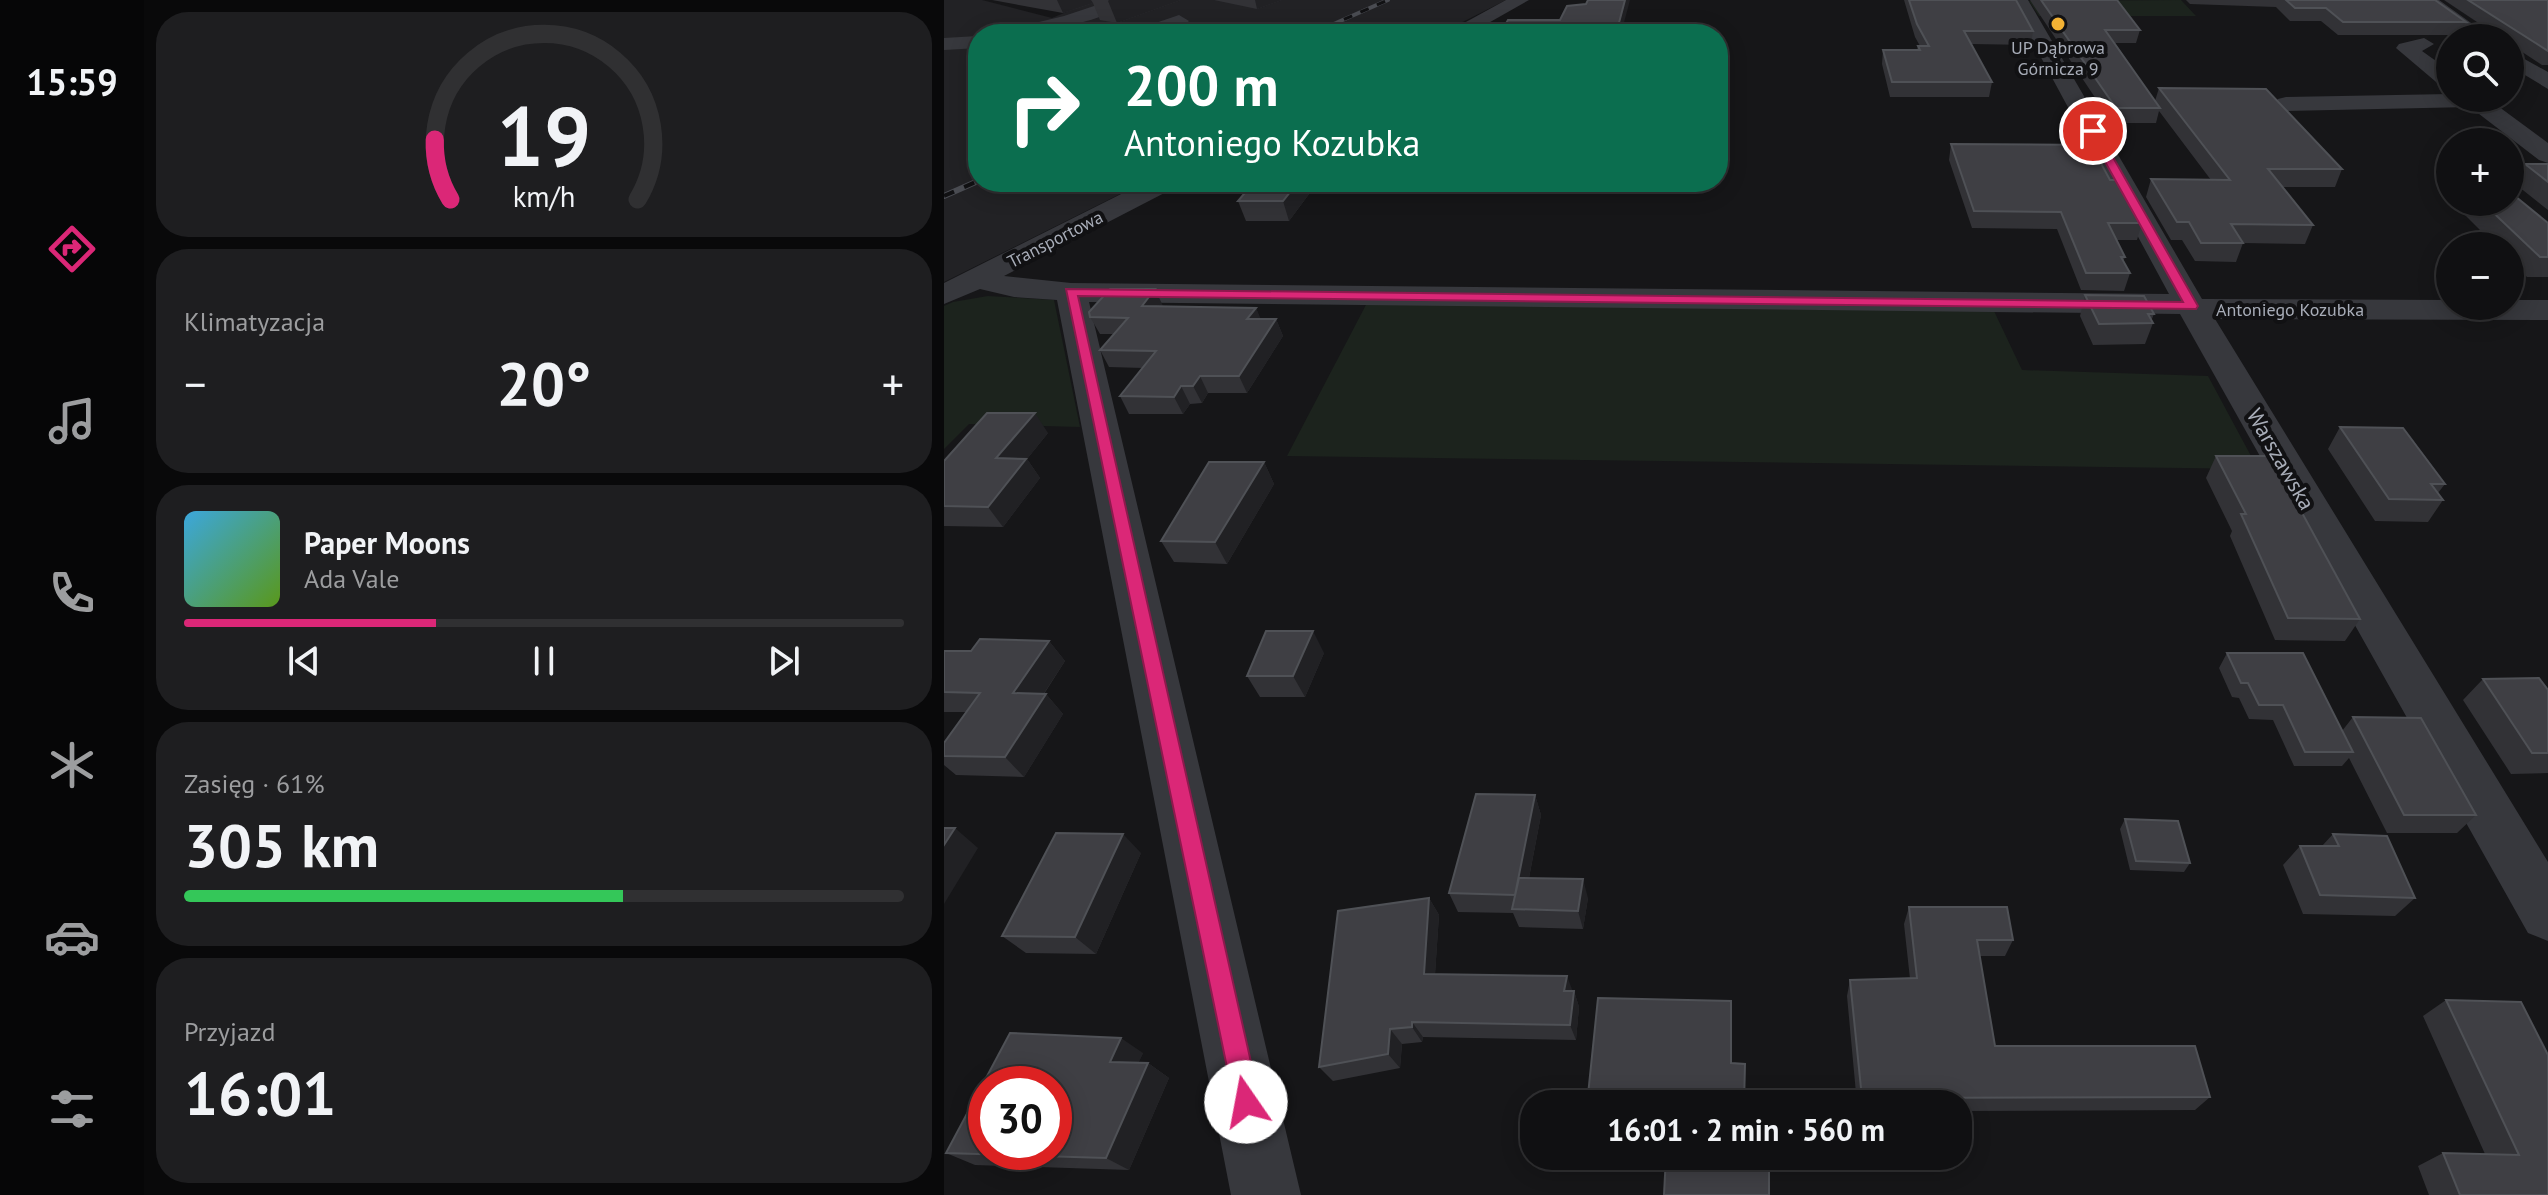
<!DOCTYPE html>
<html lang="pl">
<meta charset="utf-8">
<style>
:root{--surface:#101012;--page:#1e1e20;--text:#f1f3f6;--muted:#9c9d9f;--line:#303032;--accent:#db2777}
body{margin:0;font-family:"PT Sans",sans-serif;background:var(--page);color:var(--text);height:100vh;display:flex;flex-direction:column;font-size:30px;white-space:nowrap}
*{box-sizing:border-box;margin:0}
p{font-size:26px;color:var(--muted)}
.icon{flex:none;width:44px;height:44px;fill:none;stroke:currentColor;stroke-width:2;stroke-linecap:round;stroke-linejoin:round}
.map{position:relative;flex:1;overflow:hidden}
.sheet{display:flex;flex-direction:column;gap:12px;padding:12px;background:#09090a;width:800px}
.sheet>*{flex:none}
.top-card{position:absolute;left:24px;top:24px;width:760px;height:168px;border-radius:32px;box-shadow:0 4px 20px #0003,0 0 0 2px var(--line);background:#0b6e4f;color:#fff;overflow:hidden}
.buttons{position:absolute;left:1492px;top:24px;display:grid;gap:16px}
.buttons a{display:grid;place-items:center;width:88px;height:88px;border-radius:50%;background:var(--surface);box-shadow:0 4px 20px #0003,0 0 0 2px var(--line);font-size:40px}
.speed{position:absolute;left:24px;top:1066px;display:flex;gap:16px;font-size:40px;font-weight:700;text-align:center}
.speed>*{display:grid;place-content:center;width:104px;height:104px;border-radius:50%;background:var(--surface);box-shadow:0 4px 20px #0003,0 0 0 2px var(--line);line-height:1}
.speed .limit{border:12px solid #d22;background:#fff;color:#111}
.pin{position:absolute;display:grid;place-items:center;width:68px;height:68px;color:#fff;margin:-34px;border:4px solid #fff;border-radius:50%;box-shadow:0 2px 8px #0007}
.me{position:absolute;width:88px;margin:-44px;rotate:348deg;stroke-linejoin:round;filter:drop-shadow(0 0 6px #0008)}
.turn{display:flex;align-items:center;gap:28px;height:168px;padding:0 24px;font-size:36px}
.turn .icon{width:104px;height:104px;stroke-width:2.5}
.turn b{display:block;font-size:56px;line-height:68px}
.big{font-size:60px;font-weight:800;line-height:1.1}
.sheet .card{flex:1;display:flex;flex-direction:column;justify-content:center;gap:12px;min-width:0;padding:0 28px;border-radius:32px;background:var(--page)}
.sheet .dial{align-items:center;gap:0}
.dial svg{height:208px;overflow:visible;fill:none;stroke:var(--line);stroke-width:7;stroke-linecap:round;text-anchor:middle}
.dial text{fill:var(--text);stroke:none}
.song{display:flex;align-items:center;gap:24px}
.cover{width:96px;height:96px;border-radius:12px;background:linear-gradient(135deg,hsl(200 70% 55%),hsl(90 70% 35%))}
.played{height:8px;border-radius:4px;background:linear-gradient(90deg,var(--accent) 35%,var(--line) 35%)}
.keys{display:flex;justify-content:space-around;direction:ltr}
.heat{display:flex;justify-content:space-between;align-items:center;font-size:44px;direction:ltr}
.charge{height:12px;border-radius:6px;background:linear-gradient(90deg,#34c759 61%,var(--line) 0)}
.trip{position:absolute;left:576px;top:1090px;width:452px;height:80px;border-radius:32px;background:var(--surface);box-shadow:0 4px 20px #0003,0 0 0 2px var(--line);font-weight:800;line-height:80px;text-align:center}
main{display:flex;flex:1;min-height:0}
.dock{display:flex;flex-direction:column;width:144px;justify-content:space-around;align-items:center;background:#060607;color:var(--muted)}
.dock .icon{width:56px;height:56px}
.dock .selected{color:var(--accent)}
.dock b{font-size:36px;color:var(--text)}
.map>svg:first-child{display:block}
.built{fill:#222225}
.green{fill:#1c231d}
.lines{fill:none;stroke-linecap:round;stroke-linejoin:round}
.minor{fill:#37383d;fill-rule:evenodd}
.rail-far1-casing{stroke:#4a4c52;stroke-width:4}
.rail-casing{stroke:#4a4c52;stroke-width:6}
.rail-far1{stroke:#111113;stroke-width:3;stroke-dasharray:9;stroke-linecap:butt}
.rail{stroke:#111113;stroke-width:4;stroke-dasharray:11;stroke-linecap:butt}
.wall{fill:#323236}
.shaded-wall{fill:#212124}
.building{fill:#3f3f44;stroke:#4f5156;stroke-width:2;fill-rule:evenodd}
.route{fill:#db2777;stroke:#8e194d;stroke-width:2}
.poi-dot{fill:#f2b134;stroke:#111113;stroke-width:3}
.labels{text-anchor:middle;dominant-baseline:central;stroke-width:8;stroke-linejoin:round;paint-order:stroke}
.far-poi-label{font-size:18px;fill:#a8adb8;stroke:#111113}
.far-street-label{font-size:18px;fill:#a8adb8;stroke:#111113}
.street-label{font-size:22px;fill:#a8adb8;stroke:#111113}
</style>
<main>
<nav class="dock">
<b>15:59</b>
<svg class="icon selected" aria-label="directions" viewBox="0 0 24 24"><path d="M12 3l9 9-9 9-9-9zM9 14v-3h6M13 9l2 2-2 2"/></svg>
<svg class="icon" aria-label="music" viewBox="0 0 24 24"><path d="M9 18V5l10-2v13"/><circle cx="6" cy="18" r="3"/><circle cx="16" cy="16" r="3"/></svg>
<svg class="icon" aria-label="phone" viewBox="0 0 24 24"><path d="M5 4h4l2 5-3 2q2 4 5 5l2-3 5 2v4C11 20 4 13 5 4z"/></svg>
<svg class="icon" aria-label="climate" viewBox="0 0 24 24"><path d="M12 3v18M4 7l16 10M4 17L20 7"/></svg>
<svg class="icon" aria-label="car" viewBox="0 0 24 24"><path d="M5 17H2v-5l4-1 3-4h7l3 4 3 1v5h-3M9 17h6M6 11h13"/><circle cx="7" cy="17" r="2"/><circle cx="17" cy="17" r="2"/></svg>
<svg class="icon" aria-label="filters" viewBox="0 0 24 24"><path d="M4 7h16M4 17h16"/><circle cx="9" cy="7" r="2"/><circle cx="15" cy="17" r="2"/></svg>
</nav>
<section class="sheet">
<div class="card dial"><svg viewBox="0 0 100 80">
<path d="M14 69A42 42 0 1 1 86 69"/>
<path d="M14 69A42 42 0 0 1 8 46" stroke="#db2777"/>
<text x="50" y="56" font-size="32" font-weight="700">19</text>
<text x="50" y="72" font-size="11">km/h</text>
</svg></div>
<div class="card"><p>Klimatyzacja</p>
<div class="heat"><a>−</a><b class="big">20°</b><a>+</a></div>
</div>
<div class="card">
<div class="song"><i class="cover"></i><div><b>Paper Moons</b><p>Ada Vale</p></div></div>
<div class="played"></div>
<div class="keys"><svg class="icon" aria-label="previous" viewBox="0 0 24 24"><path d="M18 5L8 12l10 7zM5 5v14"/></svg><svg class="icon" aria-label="pause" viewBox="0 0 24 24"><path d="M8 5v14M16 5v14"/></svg><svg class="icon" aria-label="next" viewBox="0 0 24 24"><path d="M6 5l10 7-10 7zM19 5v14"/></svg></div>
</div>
<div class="card"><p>Zasięg · 61%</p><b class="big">305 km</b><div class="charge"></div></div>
<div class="card"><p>Przyjazd</p><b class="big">16:01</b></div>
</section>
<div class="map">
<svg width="1604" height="1195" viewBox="0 0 1604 1195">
<rect width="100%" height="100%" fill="#161618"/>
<!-- built -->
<path class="built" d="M0,0H38L108,18L151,0H562L495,34H34V182H200L0,282Z"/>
<!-- green -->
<path class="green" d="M1237,0L1252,16H1095L1085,1Z
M44,296L110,300L136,427L25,424L0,449V306L9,302Z
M424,301L1050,311L1078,370L1264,376L1314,469L343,456Z"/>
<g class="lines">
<!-- minor -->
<path class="minor" d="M168,0H195L193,4C146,21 109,34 59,34L62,30L120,16Z
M562,0H585L525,34H500Z
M1066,0H1084L1258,299L1506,300V306H1566V300H1604V320L1271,319L1604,862V941L1584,933L1236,314L145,302L357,1195H287L113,300L70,297L36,289L0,304V283L201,182H234L230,188L60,276L127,283L1225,294Z
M1473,0H1495L1548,38H1525Z
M235,15L245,21C231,36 207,34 188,34L191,30Z
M34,36V48L0,50V38Z
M1480,38L1490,44L1478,51L1506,71V89L1498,87L1452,48L1455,44Z
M1566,51L1604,72V89L1566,66Z
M1506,94V98H1543L1604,143V163L1595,160L1526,107L1342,111L1334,109L1330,104L1334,99L1342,97Z"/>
<defs>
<path id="rail-far1" d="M367,34L444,0"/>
<path id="rail" d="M0,196L34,181"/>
</defs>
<!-- rail-far1 casing -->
<use href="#rail-far1" class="rail-far1-casing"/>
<!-- rail casing -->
<use href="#rail" class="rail-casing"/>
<!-- rail-far1 -->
<use href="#rail-far1" class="rail-far1"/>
<!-- rail -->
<use href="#rail" class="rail"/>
</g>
<!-- wall -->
<path class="wall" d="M48,0H237L173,23L156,20L149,3L119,13Z
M270,0H338L313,9Z
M960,0H1072L1089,31L1087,45L1027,44L1048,82L1045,97H946L938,64L939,50H973L974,46H976L971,37Z
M1086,0H1173L1196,30L1192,43H1171L1211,101L1215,88L1398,169L1391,187H1338L1369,225L1361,244L1299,243L1292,262L1251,261L1238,240H1227L1202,197L1207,179L1267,180L1215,111L1212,123H1168Z
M1242,0H1491L1522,22L1516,35H1394L1377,21H1346L1332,7L1246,4Z
M1500,0H1604V65H1598L1566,44V38H1557Z
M1007,144L1166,180L1198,223L1193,240H1173L1181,257L1179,262L1186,273L1180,291L1137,290L1113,229L1028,228L1005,160Z
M1581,164H1604V210L1570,183Z
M374,182L345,221H302L294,201Z
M1524,202H1566L1604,223V277H1583L1566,260V246H1552L1518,212Z
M1141,295L1210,314L1207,321L1209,323L1201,344L1149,345L1136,316Z
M219,306L312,308L316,319H332L339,336L303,393H264L258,403L246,404L239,414H185L176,396L199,368L165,367L156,350L170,334H156L146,317Z
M1396,427L1501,484L1494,493L1499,500L1484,522L1431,521L1384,449Z
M104,433L83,459L96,478L59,527L0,526V461Z
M1272,456L1416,619L1401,641L1331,640L1286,536L1288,531L1262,478Z
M320,462L330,484L283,564L230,562L217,541Z
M105,641L121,661L100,694H102L119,714L80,777L12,775L0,765V743L22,712H0V651H27Z
M380,653L361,697H316L303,676Z
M1283,653L1398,731L1409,717L1532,815L1513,833H1443L1405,758L1398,766H1350L1329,720L1305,719L1295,698L1288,697L1275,668Z
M1539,679L1604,690V773L1567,774L1519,700Z
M591,795L597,815L585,878L644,898L639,929L575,927L569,913L514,912L505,893Z
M1181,819L1246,863L1240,872L1186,870L1176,829Z
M1389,834L1471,898L1451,916L1359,914L1339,865L1356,846H1378Z
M197,853L152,954L82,953L58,936Z
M485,898L495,915L491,974L630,991L635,1007L632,1040L479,1037L478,1042L458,1044L456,1068L389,1081L375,1067Z
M965,907L1069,940L1061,956H1036L1051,1046L1266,1097L1251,1110L1014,1111V1104H913L903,996L906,980L966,979L960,924Z
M1502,1000L1604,1195H1485L1474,1166L1499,1153L1541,1154L1479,1016Z
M199,1053L194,1063H204L225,1078L185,1170L31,1165L2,1153Z
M788,1063L801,1104H648L644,1095Z"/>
<!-- shaded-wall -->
<path class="shaded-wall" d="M113,0H147L149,3L119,13Z
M165,0H237L173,23L164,1Z
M311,0H338L313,9Z
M681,0H686L677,34H672Z
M354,182H374L345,221L339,201Z
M211,289L219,306L207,323L198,306Z
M312,308L319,324L303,319Z
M332,319L339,336L303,393L295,376Z
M256,376L264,393L258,403L249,386Z
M237,386L246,404L239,414L230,397Z
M91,413L104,433L83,459L96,478L59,527L44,507L52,458Z
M320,462L330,484L283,564L271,542Z
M369,631L380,653L361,697L349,676Z
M105,641L121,661L87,713L69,693Z
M102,694L119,714L80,777L61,757Z
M591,795L597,815L579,909L571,895Z
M11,828L34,848L0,904V845Z
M179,834L197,853L152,954L131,937Z
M639,879L644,898L639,929L634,911Z
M485,898L495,915L490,990L480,974Z
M623,976L629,992L620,991Z
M630,991L635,1007L632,1040L626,1025Z
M468,1022L479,1037L478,1042L468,1027Z
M446,1029L458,1044L456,1068L444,1054Z
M177,1038L199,1053L188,1077L166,1062Z
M204,1063L225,1078L185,1170L162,1158Z"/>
<!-- building -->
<path class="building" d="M644,0H681L672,34H552L557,25H561L564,20H616L623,6L642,4Z
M965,0H1072L1089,31H1020L1048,82H948L939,50H976L974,46H985L973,24Z
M1097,0H1173L1196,30H1161L1216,108H1172Z
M1342,0H1491L1522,22H1399L1382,8H1351Z
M1524,0H1604V51Z
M1215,88L1322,89L1398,169H1324L1369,225L1287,224L1299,243H1257L1245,222H1233L1207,179L1286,180Z
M1007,144L1147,145L1166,180H1173L1198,223H1164L1181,257H1177L1186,273H1142L1117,212L1030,211Z
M1581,164H1604V182Z
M310,182H354L339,201H294Z
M1566,192L1604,223V257H1596L1538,202H1566Z
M166,289H211L198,306L312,308L303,319H332L295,376H256L249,386H237L230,397L176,396L212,351L156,350L184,318L146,317L145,312Z
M1141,295L1200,296L1210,314H1204L1209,323L1155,324Z
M43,413H91L52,458L82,459L44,507L0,506V461Z
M1396,427L1459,428L1501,484H1487L1499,500L1445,499Z
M1272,456H1327L1416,619L1344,618L1297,514H1302Z
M265,462H320L271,542L217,541Z
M322,631H369L349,676H303Z
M36,639L105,641L69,693L102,694L61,757L0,756V743L36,693L0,692V651H27Z
M1283,653H1359L1409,752H1361L1339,705H1315L1304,683H1297Z
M1595,678L1604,690V753H1588L1539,679Z
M1409,717L1477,718L1532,815H1460Z
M532,794L591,795L571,895L505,893Z
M1181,819L1234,821L1246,863L1192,861Z
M0,828H11L0,845Z
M112,833L179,834L131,937L58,936Z
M1389,834L1443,836L1471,898L1376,895L1356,846H1395Z
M575,878L639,879L634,911L568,909Z
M485,898L480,974L623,976L620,991H630L626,1025L468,1022V1027L446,1029L444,1054L375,1067L394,911Z
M965,907H1063L1069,940H1033L1051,1046H1251L1266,1097L918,1098L906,980L973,978Z
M654,998L787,1001V1063L801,1064L800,1104H725L726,1094L644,1095Z
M1502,1000L1577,1002L1604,1055V1195H1516L1499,1153L1575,1155Z
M66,1033L177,1038L166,1062L204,1063L162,1158L2,1153ZM42,1084H110V1152H42Z
M722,1156H825V1195H720Z"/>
<!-- route -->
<path class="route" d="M1149,128L1154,131L1254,306L1252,309L134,296L316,1102L312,1111L302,1115L292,1111L122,289L1239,302L1144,131Z"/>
<!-- markers -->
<circle class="poi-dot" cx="1114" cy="24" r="8"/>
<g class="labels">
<!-- far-poi labels -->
<g class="far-poi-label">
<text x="1114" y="47">UP Dąbrowa<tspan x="1114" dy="21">Górnicza 9</tspan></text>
</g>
<!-- far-street labels -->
<g class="far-street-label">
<text transform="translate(111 239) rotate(-27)">Transportowa</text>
<text x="1346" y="309">Antoniego Kozubka</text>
</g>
<!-- street labels -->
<g class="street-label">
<text transform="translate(1337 459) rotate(60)">Warszawska</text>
</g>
</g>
</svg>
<div class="buttons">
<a><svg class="icon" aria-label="search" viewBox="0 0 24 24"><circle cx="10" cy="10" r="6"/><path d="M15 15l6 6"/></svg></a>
<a>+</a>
<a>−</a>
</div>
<div class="speed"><div class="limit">30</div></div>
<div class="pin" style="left:1149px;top:131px;background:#d93025"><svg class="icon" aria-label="arrive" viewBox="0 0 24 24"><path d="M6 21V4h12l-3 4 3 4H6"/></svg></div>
<svg class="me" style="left:302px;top:1102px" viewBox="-20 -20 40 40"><circle r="19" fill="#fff"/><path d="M0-13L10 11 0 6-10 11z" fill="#db2777"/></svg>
<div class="trip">16:01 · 2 min · 560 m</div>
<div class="top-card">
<div class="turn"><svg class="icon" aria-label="right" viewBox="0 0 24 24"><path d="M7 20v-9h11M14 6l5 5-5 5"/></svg><div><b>200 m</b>Antoniego Kozubka</div></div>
</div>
</div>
</main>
